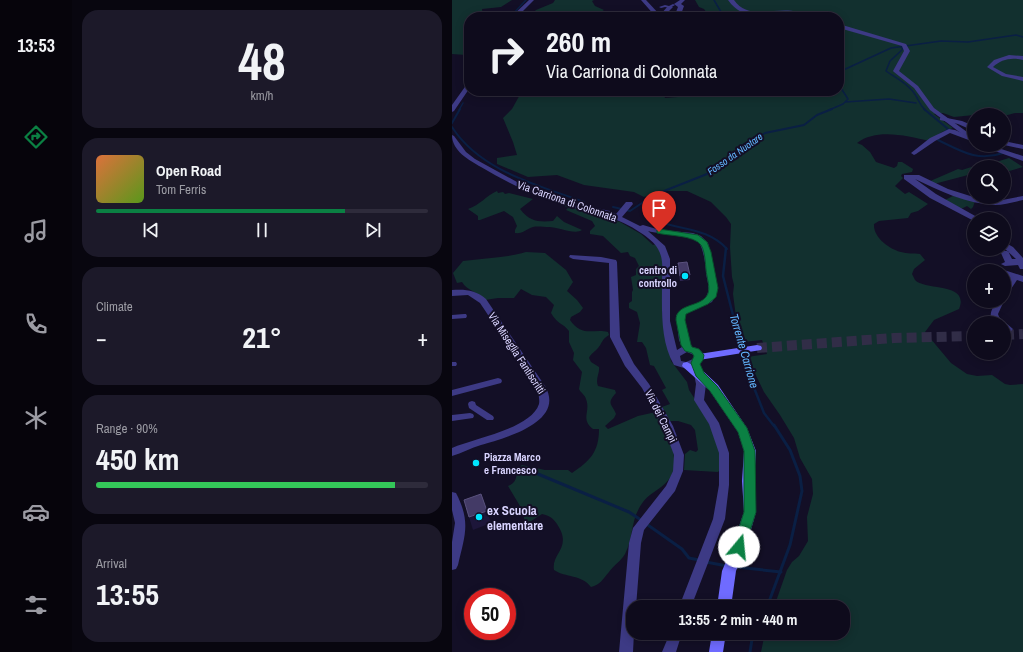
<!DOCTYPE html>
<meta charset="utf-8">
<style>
:root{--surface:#0e0b1c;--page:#1c1929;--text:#f1f3f6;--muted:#9b9ba3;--line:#2e2b3b;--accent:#0b8043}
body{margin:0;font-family:"Archivo Narrow",sans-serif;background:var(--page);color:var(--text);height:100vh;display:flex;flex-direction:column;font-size:15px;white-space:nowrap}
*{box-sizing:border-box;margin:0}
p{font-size:13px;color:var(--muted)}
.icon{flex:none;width:22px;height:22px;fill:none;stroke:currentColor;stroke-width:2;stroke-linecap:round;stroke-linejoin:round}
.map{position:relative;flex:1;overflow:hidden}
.panel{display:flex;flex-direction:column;gap:10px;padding:10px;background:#08060f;width:380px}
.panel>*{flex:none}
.guide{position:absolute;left:12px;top:12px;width:380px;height:84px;border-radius:16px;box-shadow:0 2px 10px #0003,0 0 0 1px var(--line);background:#0e0b1c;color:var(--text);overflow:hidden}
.tools{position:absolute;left:515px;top:108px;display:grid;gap:8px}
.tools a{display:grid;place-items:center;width:44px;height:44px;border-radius:50%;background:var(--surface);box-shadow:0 2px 10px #0003,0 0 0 1px var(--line);font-size:20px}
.speed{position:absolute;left:12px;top:588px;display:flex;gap:8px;font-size:20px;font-weight:700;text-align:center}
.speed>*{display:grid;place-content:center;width:52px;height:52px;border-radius:50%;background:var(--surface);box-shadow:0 2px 10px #0003,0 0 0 1px var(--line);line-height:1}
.speed .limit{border:6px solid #d22;background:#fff;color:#111}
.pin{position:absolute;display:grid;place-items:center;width:34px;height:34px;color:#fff;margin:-41px -17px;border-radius:50% 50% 50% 0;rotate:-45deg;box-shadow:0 0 4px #0007}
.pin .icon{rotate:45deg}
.me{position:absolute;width:44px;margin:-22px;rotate:17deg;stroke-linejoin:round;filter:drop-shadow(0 0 3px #0008)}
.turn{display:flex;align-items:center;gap:14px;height:84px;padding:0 16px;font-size:18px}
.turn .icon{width:52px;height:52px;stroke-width:2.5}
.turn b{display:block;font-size:28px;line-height:34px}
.big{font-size:30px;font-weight:800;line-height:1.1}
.panel .card{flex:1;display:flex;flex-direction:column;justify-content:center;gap:6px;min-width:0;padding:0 14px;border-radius:16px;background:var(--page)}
.panel .dial{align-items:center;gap:0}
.dial b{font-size:52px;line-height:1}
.song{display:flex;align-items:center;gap:12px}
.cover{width:48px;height:48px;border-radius:6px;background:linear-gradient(135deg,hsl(20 70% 55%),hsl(90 70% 35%))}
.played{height:4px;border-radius:2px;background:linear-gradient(90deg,var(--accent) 75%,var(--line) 75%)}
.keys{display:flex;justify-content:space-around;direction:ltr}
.heat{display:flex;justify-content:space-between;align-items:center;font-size:22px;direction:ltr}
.charge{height:6px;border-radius:3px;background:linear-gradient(90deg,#34c759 90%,var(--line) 0)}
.trip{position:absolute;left:174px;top:600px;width:224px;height:40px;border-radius:16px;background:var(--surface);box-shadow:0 2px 10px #0003,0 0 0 1px var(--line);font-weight:800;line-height:40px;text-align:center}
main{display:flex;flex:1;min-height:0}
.dock{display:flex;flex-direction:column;width:72px;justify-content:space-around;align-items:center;background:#06040b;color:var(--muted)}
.dock .icon{width:28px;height:28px}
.dock .selected{color:var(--accent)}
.dock b{font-size:18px;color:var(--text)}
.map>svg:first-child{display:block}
.green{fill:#12302f}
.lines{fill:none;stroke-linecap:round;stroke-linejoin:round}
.stream-far3{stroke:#0a1f44;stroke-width:1.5}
.stream-far2{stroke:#0a1f44;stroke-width:2}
.stream-far1{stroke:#0a1f44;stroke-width:2.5}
.stream{stroke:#0a1f44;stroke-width:3}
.secondary-tunnel{stroke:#312d47;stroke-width:10;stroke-dasharray:10 5;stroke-linecap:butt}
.pedestrian{fill:#3d3a85;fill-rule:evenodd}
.minor{fill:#3d3a85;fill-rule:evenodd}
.tertiary{fill:#3d3a85;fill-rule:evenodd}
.secondary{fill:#6f6bff;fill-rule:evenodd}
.wall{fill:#312854}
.shaded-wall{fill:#1d163a}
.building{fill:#433a66;stroke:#5a527e}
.route{fill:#0b8043;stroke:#07532c}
.poi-dot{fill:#00e5ff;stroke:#130f26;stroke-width:1.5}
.labels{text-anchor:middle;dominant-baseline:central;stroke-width:4;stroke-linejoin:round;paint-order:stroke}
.far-water-label{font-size:10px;font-style:italic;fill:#62b6ff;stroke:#130f26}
.street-label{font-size:11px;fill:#d9d4ff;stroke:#130f26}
.poi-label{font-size:11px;font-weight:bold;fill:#d9d4ff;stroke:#130f26;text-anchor:end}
.water-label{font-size:12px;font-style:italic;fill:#62b6ff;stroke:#130f26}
.near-poi-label{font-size:13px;font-weight:bold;fill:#d9d4ff;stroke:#130f26;text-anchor:start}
</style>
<main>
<nav class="dock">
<b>13:53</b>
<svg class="icon selected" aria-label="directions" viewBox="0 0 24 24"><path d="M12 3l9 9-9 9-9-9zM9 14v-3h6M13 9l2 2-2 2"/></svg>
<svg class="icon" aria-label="music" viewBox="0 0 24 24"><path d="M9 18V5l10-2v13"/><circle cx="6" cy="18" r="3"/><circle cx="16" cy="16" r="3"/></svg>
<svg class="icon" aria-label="phone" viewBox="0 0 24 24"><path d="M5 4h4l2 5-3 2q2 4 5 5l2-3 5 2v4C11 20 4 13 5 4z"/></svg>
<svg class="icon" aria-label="climate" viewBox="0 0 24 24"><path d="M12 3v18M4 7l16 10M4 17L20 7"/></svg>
<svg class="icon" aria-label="car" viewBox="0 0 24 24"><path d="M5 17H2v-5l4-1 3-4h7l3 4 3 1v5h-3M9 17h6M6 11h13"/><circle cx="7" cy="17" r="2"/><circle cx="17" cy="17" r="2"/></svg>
<svg class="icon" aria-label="filters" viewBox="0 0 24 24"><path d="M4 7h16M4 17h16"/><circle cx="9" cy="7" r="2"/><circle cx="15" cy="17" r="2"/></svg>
</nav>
<section class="panel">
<div class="card dial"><b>48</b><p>km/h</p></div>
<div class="card">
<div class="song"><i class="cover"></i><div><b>Open Road</b><p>Tom Ferris</p></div></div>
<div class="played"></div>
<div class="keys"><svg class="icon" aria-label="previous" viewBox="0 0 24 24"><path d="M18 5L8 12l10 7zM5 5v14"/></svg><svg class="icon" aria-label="pause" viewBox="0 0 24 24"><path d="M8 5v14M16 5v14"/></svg><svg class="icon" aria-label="next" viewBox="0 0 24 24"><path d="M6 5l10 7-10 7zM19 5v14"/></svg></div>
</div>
<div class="card"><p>Climate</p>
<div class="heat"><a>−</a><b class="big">21°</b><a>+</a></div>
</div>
<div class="card"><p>Range · 90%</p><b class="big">450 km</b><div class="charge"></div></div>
<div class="card"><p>Arrival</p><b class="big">13:55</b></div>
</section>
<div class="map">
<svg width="571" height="652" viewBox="0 0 571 652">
<rect width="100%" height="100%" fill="#130f26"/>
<!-- green -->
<path class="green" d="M0,0H60L49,7L30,9L31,17H17V52L14,55L0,54Z
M103,0H142L140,1L143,6L152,10L141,17H77L84,10L101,3Z
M243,0H571V113H563L552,116L522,115L502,117L491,113L482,114L501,128L490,132L477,141C455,136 425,128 405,143L410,145L418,152L424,162L442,168L445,166L446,162H450L461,169L460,172L450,174L449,176L451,178L443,186L453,194L457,192L476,204L466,211L459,213L456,218L427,221L422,224C421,237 437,249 449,252C455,254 462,253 468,254L473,260L462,269L460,274C461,276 462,278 463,280C473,291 518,282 507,309L482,320L473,332L499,363L515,374L525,376L540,375L553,384L558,385L571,384V652H309L313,633H391V607H322L335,570L340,562L347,556L356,541L355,517L361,494L360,479L348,458L342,438L328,415L312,392L295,357L315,354L310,340L291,342L284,317L281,294L282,285L280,277L278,247L279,224L274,217L259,202L235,191H209L192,197L182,192L132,185L105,175L76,177L45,164V158L65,155L61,142L51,118L60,109L70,91H155L156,93L203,91L212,95L213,98L226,97L236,91H387V17H239L250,16V15L255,13L252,9L247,7Z
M557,158L571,167L554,172L559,176L552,178V167H522V179L516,175L482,184L476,182L506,169L510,170L538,161L541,163Z
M45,191L46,193L51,192L53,194L57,193L81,199L68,209C78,222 87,222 101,221L105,216L112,222L130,230C123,235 106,227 97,227C92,227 85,226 81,227C74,229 71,234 63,233V230L65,226L61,217L52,211L28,220H26V216L16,209C28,205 34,196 45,191Z
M501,196L523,201L521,207L519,209L515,206L509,209L493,200Z
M109,204L168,222L189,234L201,245L204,244L209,251L211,259L210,312L219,361L235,382L237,390L254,416L267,448L270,467L266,472L232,470L233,454L238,450L244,452L246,450L243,430L239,425L226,421H218L210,407L218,404L210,390L214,388L202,366L198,365L194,348L190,342H185L188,323L185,312L177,308V303L180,301V292L181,290L179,277L184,275V269L187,266L183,258L178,256L176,252L169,253L151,236L138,234V231L143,226L140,221L114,210L116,208Z
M74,252L93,253L114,270L121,282L115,291L125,300L131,308L128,312L119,317L118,320C130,338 142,328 156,332L157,335C149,340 151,342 146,348C143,352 139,353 137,358L139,362L147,367C148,373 143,379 146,386L163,390L164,393C154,404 160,404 164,414L162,418L153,426L156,429L186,416L204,412C213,428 224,447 222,466C220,486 201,489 191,502C178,519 182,537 173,554C169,561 162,565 157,572C151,579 148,585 139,587C129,574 114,578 102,570C99,553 121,548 105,524C101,518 98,516 90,514L73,525L71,511L56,486C64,483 65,477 65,469L70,465L93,470H116L120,473C138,461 147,452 147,429H141C128,419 139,411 134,399C133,395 129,393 127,389L130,372L121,360L122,353L117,342V331C111,323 105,324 99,313L102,305L94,297L80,295L69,289L62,298H46L33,300C27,292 15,291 10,282L5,283L1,273L11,261C32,258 54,258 74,252Z"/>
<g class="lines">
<!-- stream-far3 -->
<path class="stream-far3" d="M262,0L272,17
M58,17L74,0
M449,47L451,49L438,61L434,71C444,78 458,85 464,96C467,101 468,105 473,110
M387,72L439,48L489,41L516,42L564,35L571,37
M393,102L437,99L464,103
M7,110L11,103
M377,110L391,104L396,99L387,85"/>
<!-- stream-far2 -->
<path class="stream-far2" d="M472,109L496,129L494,131
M0,123L8,109
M0,127C28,171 86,185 132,202
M487,137L486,140C509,151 525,162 551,153
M161,207L178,211L202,195L255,174L313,133L352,125L365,115L380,109
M208,222C232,230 257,229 275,249"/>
<!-- stream-far1 -->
<path class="stream-far1" d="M274,248L271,276L295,370L312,413L322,426"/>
<!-- stream -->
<path class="stream" d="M49,470L74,469L177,512L189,520
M193,523L230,549L237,558L247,560
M254,562L275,566
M284,567L329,572
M315,607L338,545L350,491L348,476L338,450L322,425
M298,652L301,633"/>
<!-- secondary-tunnel -->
<path class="secondary-tunnel" d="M552,335L571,334
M305,348L442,338L522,336"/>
<!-- pedestrian -->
<path class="pedestrian" d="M221,4L223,5L218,8L213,7L209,8L207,7L213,5L217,6Z
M12,314H14L15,316L14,318L0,319V315Z
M0,362H4L5,364L4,366H0Z
M46,378L49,379L50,381L49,383L0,396V390Z
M20,401L23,402L24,405L41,416L42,418L41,420H35L17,408L16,404L17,402Z
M18,413L21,414L22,416L21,418L0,421V415Z"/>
<!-- minor -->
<path class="minor" d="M77,0H82L65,17H59Z
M189,0H194L208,15L216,6L221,7L211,17H204Z
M228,0H233L229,4L232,6L228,17H222L226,7L222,4Z
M557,55L571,56V60C560,57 549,59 541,67L554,74L571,77V81L550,76L535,67L542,60Z
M17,83V89L2,111L0,112V105L15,84Z
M490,117L510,121L522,126V131L506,124L488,120V118Z
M497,129L503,130L522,138V142L498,133L483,141L464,154L462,155L459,153L478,138Z
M0,135L2,136L14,152L23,159L65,182L118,202L158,211L164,214L174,202H180L181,204L170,217L188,226L191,225L208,230L241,233L249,236L256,243L262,268L265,292L260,302L234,314L232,316L237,340L240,347C246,348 250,350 252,357L248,363L235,369L222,365C208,341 210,309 210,282C210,271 212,259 206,249C203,243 195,237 189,233C167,217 140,213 115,206C84,197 56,183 29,167C17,160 0,151 0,135ZM196,231C209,235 239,234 247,243C251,247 254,266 254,273C255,280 259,290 254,297C248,306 231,305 224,316L227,340L230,347L225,350L218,321V259L213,246ZM235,352L242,355L241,359L234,362L229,361L228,356Z
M552,141L571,145V149L552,145Z
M452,175H467L496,189L531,200L545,201L571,196V200C562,202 552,205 543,205C515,204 488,191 463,179L484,194L525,217L526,219H522V221L478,198L452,179Z
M552,242L561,247L571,258V269H568L566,265L553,266L549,264L553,262L549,253L550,251H556L560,259H564L552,248Z
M118,255L149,257L164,260L165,262L168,337L182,364L197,384L221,426L232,455L231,471L223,491L192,530L189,543L184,607H181L182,633L181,652H167L177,543L181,528L214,486L221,471L222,455L211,426L190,388L173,366L158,337L157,263L121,259L117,257Z
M532,266C537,265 546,267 549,271H530Z
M552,270L571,276V282L565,280L555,295L552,296V286L558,278L552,276V271H550Z
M0,290C13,289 24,290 34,299L93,386C114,422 53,438 29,445C19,448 10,453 0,456V448C22,438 79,429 87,404C88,399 86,393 85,388L28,303L16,295L0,296Z
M544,301H552L546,314L547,317L561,329L555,335L552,336V323H543C535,316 540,310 544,301Z
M522,339V348L517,345L519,340Z
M524,353H535L537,356L532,359L529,358Z
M247,371L252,374L254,384L252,400L267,423L277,453V485L273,519L239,607H227L261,519L267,485V453L257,424L242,400L244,384L242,374Z
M0,492L4,493C19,522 13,535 6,565L4,569L0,570V542L3,523L0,510Z
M218,633H230L224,652H210Z"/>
<!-- tertiary -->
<path class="tertiary" d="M276,0H282C299,25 333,0 357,17C349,17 344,13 336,12C312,9 294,25 276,0Z
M387,24L454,44L458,51L447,71L466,86L482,108L522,137V143L478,110L462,88L442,72L441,71L452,51L450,46L387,28Z
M526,145H537L571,156V161Z"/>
<!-- secondary -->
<path class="secondary" d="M305,345L309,346L310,348L309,350L247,360L243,359L242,357L243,355L247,354Z
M235,362L251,371L266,385L295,428L304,451L302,481L304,512L294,547L284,571L279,607H265L270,571L280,547L292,512L290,481L292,451L286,432L258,391L230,366L231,363Z
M260,633H274L271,652H257Z"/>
</g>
<!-- wall -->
<path class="wall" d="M226,263L238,275V280L228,281Z"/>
<!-- shaded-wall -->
<path class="shaded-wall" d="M35,511L39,523L21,530L17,517Z"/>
<!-- building -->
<path class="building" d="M235,262L238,275L228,276L226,263Z
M29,494L35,511L17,517L12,500Z"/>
<!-- route -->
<path class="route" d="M207,229L246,235L255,242L259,252L266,288L264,297L256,304L234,314L233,320L239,345L240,347L247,349L252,355L251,360L248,364L252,373L265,386L295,428L303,451L304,512L293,547L292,550L287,552L283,550L281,547L292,512V451L286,432L258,391L244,376L239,363L242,356L240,353L233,351L229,345L224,320C224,304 246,307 254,297C259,291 256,282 255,276C253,267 254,253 249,245C242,235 216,236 205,233V230Z"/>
<!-- markers -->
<g class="poi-dot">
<circle cx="233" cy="276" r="4"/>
<circle cx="24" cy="463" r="4"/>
<circle cx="27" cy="517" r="4"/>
</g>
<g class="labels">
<!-- far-water labels -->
<g class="far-water-label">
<text transform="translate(283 154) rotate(-35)">Fosso da Nuotare</text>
</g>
<!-- street labels -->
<g class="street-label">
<text transform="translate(115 201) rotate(19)">Via Carriona di Colonnata</text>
<text transform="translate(65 353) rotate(57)">Via Miseglia Fantiscritti</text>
<text transform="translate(209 416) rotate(63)">Via dei Campi</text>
</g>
<!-- poi labels -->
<g class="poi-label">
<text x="225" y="270">centro di<tspan x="225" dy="13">controllo</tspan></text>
<text x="32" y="457" text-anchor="start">Piazza Marco<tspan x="32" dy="13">e Francesco</tspan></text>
</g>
<!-- water labels -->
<g class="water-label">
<text transform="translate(292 351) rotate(74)">Torrente Carrione</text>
</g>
<!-- near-poi labels -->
<g class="near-poi-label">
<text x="35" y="510">ex Scuola<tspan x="35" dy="15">elementare</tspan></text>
</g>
</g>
</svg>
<div class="tools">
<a><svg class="icon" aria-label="sound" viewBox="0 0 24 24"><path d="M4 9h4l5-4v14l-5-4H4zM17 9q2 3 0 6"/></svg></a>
<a><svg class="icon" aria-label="search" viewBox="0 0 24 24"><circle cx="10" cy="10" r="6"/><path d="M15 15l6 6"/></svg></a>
<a><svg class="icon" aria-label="layers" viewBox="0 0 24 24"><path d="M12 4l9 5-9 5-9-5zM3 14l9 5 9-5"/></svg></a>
<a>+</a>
<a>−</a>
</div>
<div class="speed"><div class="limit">50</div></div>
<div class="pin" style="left:207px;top:232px;background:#d93025"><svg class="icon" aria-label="arrive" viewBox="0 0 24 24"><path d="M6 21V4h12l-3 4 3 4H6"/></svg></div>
<svg class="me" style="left:287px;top:547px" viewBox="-20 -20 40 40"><circle r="19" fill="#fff"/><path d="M0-13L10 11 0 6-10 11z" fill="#0b8043"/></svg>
<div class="trip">13:55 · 2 min · 440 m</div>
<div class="guide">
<div class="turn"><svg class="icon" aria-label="right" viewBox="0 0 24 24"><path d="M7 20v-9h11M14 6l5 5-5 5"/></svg><div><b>260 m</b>Via Carriona di Colonnata</div></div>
</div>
</div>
</main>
